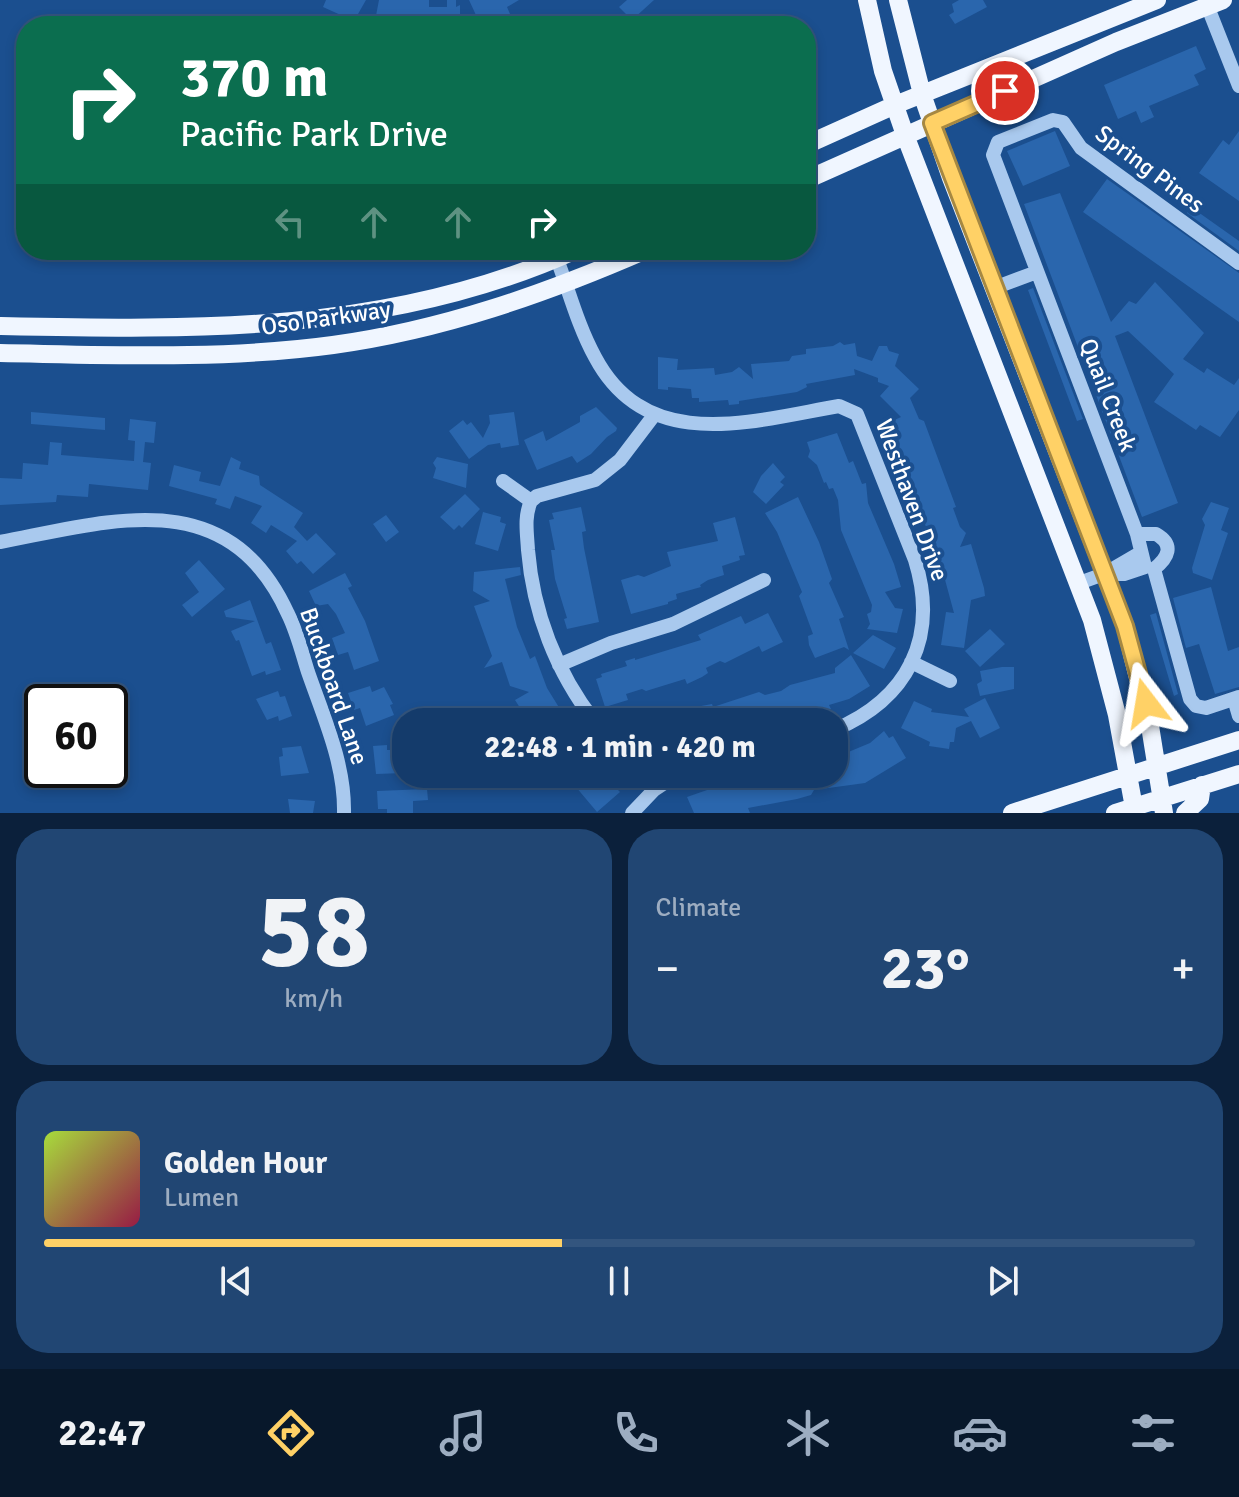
<!DOCTYPE html>
<meta charset="utf-8">
<style>
:root{--surface:#143b6b;--page:#214673;--text:#f1f3f6;--muted:#9dadc1;--line:#33557e;--accent:#ffd166}
body{margin:0;font-family:Signika,sans-serif;background:var(--page);color:var(--text);height:100vh;display:flex;flex-direction:column;font-size:30px;white-space:nowrap}
*{box-sizing:border-box;margin:0}
p{font-size:26px;color:var(--muted)}
.icon{flex:none;width:44px;height:44px;fill:none;stroke:currentColor;stroke-width:2;stroke-linecap:round;stroke-linejoin:round}
.map{position:relative;height:813px;overflow:hidden}
.side{display:flex;flex-direction:column;gap:16px;padding:16px;background:#0b203b;flex:1}
.side>*{flex:none}
.banner{position:absolute;left:16px;top:16px;width:800px;height:244px;border-radius:32px;box-shadow:0 4px 12px #0003,0 0 0 2px var(--line);background:#0b6e4f;color:#fff;overflow:hidden}
.speed{position:absolute;left:24px;top:684px;display:flex;gap:16px;font-size:40px;font-weight:700;text-align:center}
.speed>*{display:grid;place-content:center;width:104px;height:104px;border-radius:50%;background:var(--surface);box-shadow:0 4px 12px #0003,0 0 0 2px var(--line);line-height:1}
.speed .limit{border:4px solid #111;border-radius:12px;background:#fff;color:#111}
.pin{position:absolute;display:grid;place-items:center;width:68px;height:68px;color:#fff;margin:-34px;border:4px solid #fff;border-radius:50%;box-shadow:0 2px 8px #0007}
.me{position:absolute;width:88px;margin:-44px;rotate:346deg;stroke-linejoin:round;filter:drop-shadow(0 0 6px #0008)}
.turn{display:flex;align-items:center;gap:28px;height:168px;padding:0 32px;font-size:36px}
.turn .icon{width:104px;height:104px;stroke-width:2.5}
.turn b{display:block;font-size:56px;line-height:68px}
.lanes{display:flex;align-items:center;height:76px;padding:0 32px;background:#0003;justify-content:center;gap:40px;direction:ltr}
.lanes .off{opacity:.35}
.big{font-size:60px;font-weight:700;line-height:1.1}
.side .tile{flex:1;display:flex;flex-direction:column;justify-content:center;gap:12px;min-width:0;padding:0 28px;border-radius:32px;background:var(--page)}
.side .dial{align-items:center;gap:0}
.dial b{font-size:104px;line-height:1}
.song{display:flex;align-items:center;gap:24px}
.cover{width:96px;height:96px;border-radius:12px;background:linear-gradient(135deg,hsl(80 70% 55%),hsl(340 70% 35%))}
.played{height:8px;border-radius:4px;background:linear-gradient(90deg,var(--accent) 45%,var(--line) 45%)}
.keys{display:flex;justify-content:space-around;direction:ltr}
.heat{display:flex;justify-content:space-between;align-items:center;font-size:44px;direction:ltr}
.side .tiles{flex:1;display:grid;gap:16px;grid-template-columns:1fr 1fr}
.tile:last-child{grid-column:span 2}
.trip{position:absolute;left:392px;top:708px;width:456px;height:80px;border-radius:32px;background:var(--surface);box-shadow:0 4px 12px #0003,0 0 0 2px var(--line);font-weight:700;line-height:80px;text-align:center}
.tabs{display:flex;height:128px;justify-content:space-around;align-items:center;background:#08182b;color:var(--muted)}
.tabs .icon{width:56px;height:56px}
.tabs .active{color:var(--accent)}
.tabs b{font-size:36px;color:var(--text)}
.map>svg:first-child{display:block}
.building{fill:#2a66ad}
.lines{fill:none;stroke-linecap:round;stroke-linejoin:round}
.minor{stroke:#a9c9ee;stroke-width:14}
.major{stroke:#f0f6ff;stroke-width:18}
.route-casing{stroke:#a68842;stroke-width:20}
.route{stroke:#ffd166;stroke-width:14}
.labels{text-anchor:middle;dominant-baseline:central;stroke-width:8;stroke-linejoin:round;paint-order:stroke}
.street-label{font-size:24px;fill:#fff;stroke:#1b4f8f}
</style>
<div class="map">
<svg width="1239" height="813" viewBox="0 0 1239 813">
<rect width="100%" height="100%" fill="#1b4f8f"/>
<!-- building -->
<path class="building" d="M326,0H366L354,21L323,7Z
M379,0H429V7H447V0H456V7L460,5V26H403L375,21Z
M469,0H519L507,7L510,14L481,26Z
M627,0H654L632,20L619,7Z
M959,0H983L987,7L955,24L949,15L954,12L952,4Z
M1196,46L1206,69L1194,75L1199,85L1149,106L1154,117L1141,123L1136,111L1118,119L1104,85Z
M1055,131L1070,166L1023,186L1007,151Z
M1239,131V201L1199,173L1223,140L1229,145Z
M1107,179L1239,273V322L1083,212Z
M1060,193L1111,322L1129,301L1136,304L1155,282L1204,333L1183,359L1204,373L1207,368L1234,385L1239,378V410L1220,437L1200,425L1196,430L1154,402L1174,374L1128,331L1115,336L1178,503L1142,517L1024,204Z
M1191,207L1239,241V251L1187,213Z
M1033,288L1083,419L1077,421L1028,290Z
M840,342L844,345L855,343L857,356L872,361L879,346H887L889,351L899,354L895,366L919,389L910,398L919,419L924,421L956,507L953,508L960,527L966,533L960,547L971,544L984,588L985,596L971,600L964,648L941,645L946,612L954,613L934,539L931,540L898,453L901,452L886,424L901,417L880,396L889,386L878,382V378L854,369L855,375L806,384L807,387L797,392L739,401V404L729,405L728,400L699,402V398H692L691,389L668,387V390L658,389V357L678,359L677,370L714,368L715,375L732,372L739,367L753,379L751,364L789,361L792,356L806,354V349L833,346Z
M596,407L617,428L616,431L607,437L591,454L577,463L572,456L537,470L524,440L543,431L546,441L580,422V416Z
M31,412L105,418V430L31,424Z
M514,412L519,445L501,448L500,443L488,445L469,459L449,431L463,420L467,425L471,422L483,438L490,423L489,415Z
M130,419L156,422L154,443L145,442L143,462L151,463L148,490L89,484L88,497L57,495L56,502L0,505V478L22,479L23,463L48,465L50,442L62,443L61,455L134,461L135,441L128,440Z
M837,433L849,463L853,461L862,484L866,483L868,503L894,564L901,587L885,592L895,608L903,609L897,633L867,629L870,624L867,614L871,612L872,605L841,530L838,500L833,488L829,489L826,482L824,483L817,465L808,457L810,451L807,442Z
M231,457L241,462L239,469L259,476L260,485L303,513L294,527L307,541L316,533L336,554L313,574L301,561L297,564L286,551L297,541L271,525L266,533L251,523L262,506L235,496L230,509L215,504L217,499L169,486L174,465L201,472L199,481L220,486Z
M437,457L468,464L466,488L433,478L436,468L433,463Z
M773,463L785,477L780,482L784,485L766,504L753,492L761,476Z
M465,494L480,509L462,528L459,525L454,530L440,517Z
M798,497L819,542L832,579L829,583L844,617L839,619L849,650L844,647L815,658L809,645L808,636L813,634L799,596L802,592L777,532L765,513Z
M1211,502L1229,508L1221,530L1228,533L1212,580L1193,573L1192,568L1205,525L1202,519Z
M581,507L586,531L582,532L584,548L599,622L567,629L564,619L567,618L555,579L551,550H555L549,520L554,519L552,513Z
M483,512L501,517L500,522L506,524L498,551L475,544Z
M386,515L399,532L386,542L373,524Z
M735,517L745,555L739,556L740,560L722,566L724,575L708,580L700,585L701,587L676,594L677,599L668,602V604L631,614L621,580L638,575L644,577L671,566L667,552L718,541L713,523Z
M199,560L225,589L192,617L182,605L199,592L185,573Z
M520,567L521,575L505,579L517,627L530,659L535,656L547,688L568,722H529L515,700L529,692L510,686L502,662L484,668L492,656L474,606L490,601L473,591L474,572Z
M345,573L352,586L348,588L365,621L379,661L354,670L348,652L338,655L332,638L345,633L336,614L328,604L316,606L309,591Z
M1211,587L1228,651L1239,647V687L1215,694L1199,644L1186,648L1173,598Z
M250,600L266,644L271,642L281,670L266,675L265,671L252,676L239,640L236,641L231,631L255,621L226,617L224,611Z
M768,613L783,642L762,652L759,646L725,663L720,661L706,668L708,673L702,677L687,684L685,679L646,691L642,689L626,694L628,700L605,707L596,679L602,677L601,674L627,666L625,661L635,658V660L701,640L698,635L741,616L745,624Z
M1156,613L1178,694L1174,696L1150,615Z
M990,629L1005,644L980,667L965,651Z
M873,635L896,648L884,669L853,653Z
M851,655L870,686L849,699L829,705L831,709L783,722H660V719L701,706L712,704L713,707L759,692L765,695L781,691L790,685L835,673V668Z
M1002,667H1014V689L980,696L977,684L982,681L980,671Z
M370,686L372,692L384,687L393,704L390,705L394,715L366,726L360,708L354,710L348,693Z
M278,691L280,697L285,696L292,716L279,721L278,716L267,720L256,699Z
M985,698L1000,728L980,738L971,721L956,728L954,742H950L949,749L929,746L930,742L901,728L914,701L932,709L931,712L969,717L964,709Z
M884,731L889,738L893,736L906,758L865,783L814,790L811,795L797,799L748,808L750,813H694L687,797L753,774H834V758L870,743Z
M387,745V750H403L404,773L376,774L373,746Z
M301,746L309,773L281,776L279,757L283,756L282,748Z
M565,774H610L619,784L616,788L620,792L597,812Z
M427,789L428,800L413,801V813H387V809H378L377,791Z
M288,799L315,801L313,813H290Z"/>
<g class="lines">
<!-- minor -->
<path class="minor" d="M1205,0L1239,86
M557,259C569,291 578,326 595,357C647,455 752,421 839,406L857,414L915,560C939,638 908,699 834,730
M994,288L1037,272
M503,481L531,501L537,496L595,480L620,460L655,414
M531,501C524,517 527,532 528,550C533,612 556,672 595,722
M1137,534H1156C1175,545 1168,558 1154,569
M0,542C111,521 228,482 288,614C297,632 302,653 308,672C324,718 345,764 344,813
M1145,567L1137,534L993,155L998,142L1053,120L1063,122L1081,148L1239,263
M1154,569L1190,699L1196,706L1206,708L1239,697
M1105,574H1124L1145,567
M1079,583L1104,574L1140,553
M911,662L950,681
M559,665L611,643L673,624L764,580
M1234,699L1239,716
M640,774L654,790
M632,813L654,790L678,774"/>
<!-- major -->
<path class="major" d="M867,0L883,71L905,135L1092,620L1117,715L1135,813
M898,0L922,94L951,178L1125,626L1150,726L1164,813
M806,145L895,105L1157,0
M806,180L1116,42L1223,0
M0,326C198,330 390,334 576,250
M0,353C111,355 223,360 333,345C442,330 545,294 646,250
M1012,813L1239,740
M1115,813L1239,774
M1185,813L1200,799L1202,785"/>
</g>
<g class="lines">
<defs>
<path id="route" d="M1005,91L932,123L1125,626L1146,703"/>
</defs>
<!-- route casing -->
<use href="#route" class="route-casing"/>
<!-- route -->
<use href="#route" class="route"/>
</g>
<g class="labels">
<!-- street labels -->
<g class="street-label">
<text transform="translate(1150 169) rotate(37)">Spring Pines</text>
<text transform="translate(326 318) rotate(-8)">Oso Parkway</text>
<text transform="translate(1108 395) rotate(69)">Quail Creek</text>
<text transform="translate(912 500) rotate(70)">Westhaven Drive</text>
<text transform="translate(334 686) rotate(71)">Buckboard Lane</text>
</g>
</g>
</svg>
<div class="speed"><div class="limit">60</div></div>
<div class="pin" style="left:1005px;top:91px;background:#d93025"><svg class="icon" aria-label="arrive" viewBox="0 0 24 24"><path d="M6 21V4h12l-3 4 3 4H6"/></svg></div>
<svg class="me" style="left:1146px;top:703px" viewBox="-20 -20 40 40"><path d="M0-17L14 15 0 8-14 15z" fill="#ffd166" stroke="#fff" stroke-width="4"/></svg>
<div class="trip">22:48 · 1 min · 420 m</div>
<div class="banner">
<div class="turn"><svg class="icon" aria-label="right" viewBox="0 0 24 24"><path d="M7 20v-9h11M14 6l5 5-5 5"/></svg><div><b>370 m</b>Pacific Park Drive</div></div>
<div class="lanes"><svg class="icon off" aria-label="left" viewBox="0 0 24 24"><path d="M17 20v-9H6M10 6l-5 5 5 5"/></svg><svg class="icon off" aria-label="ahead" viewBox="0 0 24 24"><path d="M12 20V5M6 11l6-6 6 6"/></svg><svg class="icon off" aria-label="ahead" viewBox="0 0 24 24"><path d="M12 20V5M6 11l6-6 6 6"/></svg><svg class="icon" aria-label="right" viewBox="0 0 24 24"><path d="M7 20v-9h11M14 6l5 5-5 5"/></svg></div>
</div>
</div>
<section class="side">
<div class="tiles">
<div class="tile dial"><b>58</b><p>km/h</p></div>
<div class="tile"><p>Climate</p>
<div class="heat"><a>−</a><b class="big">23°</b><a>+</a></div>
</div>
<div class="tile">
<div class="song"><i class="cover"></i><div><b>Golden Hour</b><p>Lumen</p></div></div>
<div class="played"></div>
<div class="keys"><svg class="icon" aria-label="previous" viewBox="0 0 24 24"><path d="M18 5L8 12l10 7zM5 5v14"/></svg><svg class="icon" aria-label="pause" viewBox="0 0 24 24"><path d="M8 5v14M16 5v14"/></svg><svg class="icon" aria-label="next" viewBox="0 0 24 24"><path d="M6 5l10 7-10 7zM19 5v14"/></svg></div>
</div>
</div>
</section>
<nav class="tabs">
<b>22:47</b>
<svg class="icon active" aria-label="directions" viewBox="0 0 24 24"><path d="M12 3l9 9-9 9-9-9zM9 14v-3h6M13 9l2 2-2 2"/></svg>
<svg class="icon" aria-label="music" viewBox="0 0 24 24"><path d="M9 18V5l10-2v13"/><circle cx="6" cy="18" r="3"/><circle cx="16" cy="16" r="3"/></svg>
<svg class="icon" aria-label="phone" viewBox="0 0 24 24"><path d="M5 4h4l2 5-3 2q2 4 5 5l2-3 5 2v4C11 20 4 13 5 4z"/></svg>
<svg class="icon" aria-label="climate" viewBox="0 0 24 24"><path d="M12 3v18M4 7l16 10M4 17L20 7"/></svg>
<svg class="icon" aria-label="car" viewBox="0 0 24 24"><path d="M5 17H2v-5l4-1 3-4h7l3 4 3 1v5h-3M9 17h6M6 11h13"/><circle cx="7" cy="17" r="2"/><circle cx="17" cy="17" r="2"/></svg>
<svg class="icon" aria-label="filters" viewBox="0 0 24 24"><path d="M4 7h16M4 17h16"/><circle cx="9" cy="7" r="2"/><circle cx="15" cy="17" r="2"/></svg>
</nav>
